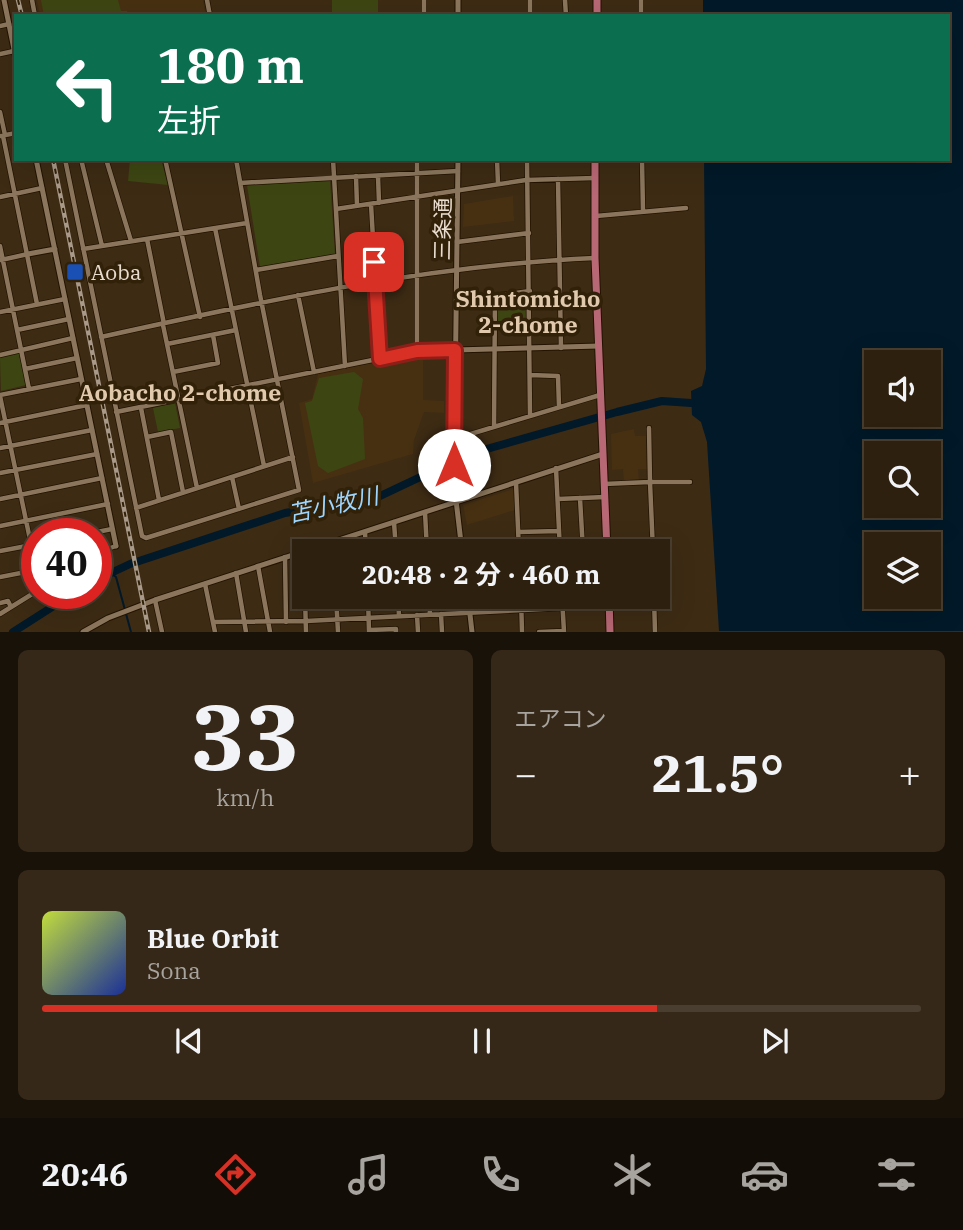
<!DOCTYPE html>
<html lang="ja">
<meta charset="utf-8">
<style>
:root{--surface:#2e200f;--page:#362818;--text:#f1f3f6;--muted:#a7a39e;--line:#493e2f;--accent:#d93025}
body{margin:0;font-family:"IBM Plex Serif","Noto Sans JP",serif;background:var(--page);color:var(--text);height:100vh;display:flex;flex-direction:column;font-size:26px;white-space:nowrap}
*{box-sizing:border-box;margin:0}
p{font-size:23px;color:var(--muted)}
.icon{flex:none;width:38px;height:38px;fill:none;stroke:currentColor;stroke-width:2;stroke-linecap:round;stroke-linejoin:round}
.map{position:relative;height:632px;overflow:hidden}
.drawer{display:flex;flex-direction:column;gap:18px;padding:18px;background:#191208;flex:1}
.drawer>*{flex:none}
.guide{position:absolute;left:14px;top:14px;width:936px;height:147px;border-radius:0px;box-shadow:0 7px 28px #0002,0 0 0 2px var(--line);background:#0b6e4f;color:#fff;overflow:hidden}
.tools{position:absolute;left:864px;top:350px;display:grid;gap:14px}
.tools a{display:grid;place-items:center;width:77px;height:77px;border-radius:0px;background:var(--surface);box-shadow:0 7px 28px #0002,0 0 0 2px var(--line);font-size:35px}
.speed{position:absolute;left:21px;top:518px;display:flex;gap:14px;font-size:35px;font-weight:700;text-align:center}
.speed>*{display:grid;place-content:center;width:91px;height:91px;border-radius:50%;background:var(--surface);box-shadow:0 7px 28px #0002,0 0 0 2px var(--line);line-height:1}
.speed .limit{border:10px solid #d22;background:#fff;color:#111}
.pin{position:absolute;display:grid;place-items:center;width:60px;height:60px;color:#fff;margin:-30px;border-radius:14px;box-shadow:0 4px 10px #0006}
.me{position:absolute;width:77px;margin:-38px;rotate:0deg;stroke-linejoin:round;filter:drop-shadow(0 0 5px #0008)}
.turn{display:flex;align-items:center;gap:24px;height:147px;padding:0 28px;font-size:32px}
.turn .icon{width:91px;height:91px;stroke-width:2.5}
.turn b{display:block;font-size:49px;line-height:60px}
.big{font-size:52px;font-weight:700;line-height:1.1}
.drawer .widget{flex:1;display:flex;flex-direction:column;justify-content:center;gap:10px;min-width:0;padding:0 24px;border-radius:10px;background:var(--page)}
.drawer .dial{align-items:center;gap:0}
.dial b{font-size:91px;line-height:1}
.song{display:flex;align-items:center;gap:21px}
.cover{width:84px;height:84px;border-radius:10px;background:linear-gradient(135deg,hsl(70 70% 55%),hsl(230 70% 35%))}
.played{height:7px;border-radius:4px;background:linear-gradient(90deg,var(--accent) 70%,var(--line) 70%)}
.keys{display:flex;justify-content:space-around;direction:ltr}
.heat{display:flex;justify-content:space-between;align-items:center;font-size:38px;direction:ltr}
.drawer .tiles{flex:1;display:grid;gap:18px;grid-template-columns:1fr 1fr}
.widget:last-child{grid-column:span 2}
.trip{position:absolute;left:292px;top:539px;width:378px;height:70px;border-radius:0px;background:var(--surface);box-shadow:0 7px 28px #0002,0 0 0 2px var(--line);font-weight:700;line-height:70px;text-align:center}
.tabs{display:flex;height:112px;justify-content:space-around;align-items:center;background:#120d06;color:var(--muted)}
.tabs .icon{width:49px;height:49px}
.tabs .active{color:var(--accent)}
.tabs b{font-size:32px;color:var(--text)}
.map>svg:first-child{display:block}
.built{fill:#473012}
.green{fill:#3d4613}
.water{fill:#021929;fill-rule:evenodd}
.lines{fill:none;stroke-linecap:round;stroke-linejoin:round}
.stream{stroke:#021929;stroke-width:2}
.river{stroke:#021929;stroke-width:8}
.minor-casing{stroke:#231300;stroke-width:6}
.tertiary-casing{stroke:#231300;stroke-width:7}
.trunk-casing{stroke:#231300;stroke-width:9}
.minor{stroke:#8b765d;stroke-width:4.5}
.tertiary{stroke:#8b765d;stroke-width:5}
.trunk{stroke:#b86875;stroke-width:7}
.rail-casing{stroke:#a89988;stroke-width:4.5}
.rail{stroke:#322109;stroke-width:2;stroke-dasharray:5;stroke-linecap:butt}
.route-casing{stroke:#8d1f18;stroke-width:18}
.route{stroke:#d93025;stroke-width:12}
.transit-dot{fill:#1a4fb4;stroke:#322109;stroke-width:2.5}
.labels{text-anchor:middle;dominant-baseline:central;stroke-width:7;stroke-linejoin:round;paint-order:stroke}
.street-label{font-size:21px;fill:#e9ddd0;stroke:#322109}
.poi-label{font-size:21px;fill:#e9ddd0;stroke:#322109;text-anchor:start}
.neighbourhood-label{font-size:23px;font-weight:bold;fill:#e0c9ad;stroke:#322109}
.water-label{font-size:23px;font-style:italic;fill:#9dd6ff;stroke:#322109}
</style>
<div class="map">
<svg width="963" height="632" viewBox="0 0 963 632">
<rect width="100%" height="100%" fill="#3d2b14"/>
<!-- built -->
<path class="built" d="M37,0H203L206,16H40Z
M513,196L514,221L463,227L464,204Z
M417,354H423V400L444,401V413L424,412L414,440L413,454L313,483L299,403L312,399L318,374Z
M634,429L635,436H646L647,469H638L639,480L624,481L623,469L612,470L611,434Z
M514,489L515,510L467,525L463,505Z"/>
<!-- green -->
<path class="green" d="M41,0H118L121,11H127L128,16H44Z
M332,0H378V16H332Z
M130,159H161L168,185L128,181Z
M330,180L335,254L260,267L247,185Z
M526,293V323L496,324L498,297Z
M19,353L26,385L1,391L0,357Z
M354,372L363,379L358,409L363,418L365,459L328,473L318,466L305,403L312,401L319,378Z
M175,403L180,428L158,432L153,408Z"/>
<!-- water -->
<path class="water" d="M703,0H963V631H719L707,442L701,422L692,415L691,391L702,386L706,369L704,159H948V16H703ZM877,362H929V415H877ZM877,453H929V506H877ZM877,544H929V597H877Z"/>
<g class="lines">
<!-- stream -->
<path class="stream" d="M109,572L116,577L131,632"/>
<!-- river -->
<path class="river" d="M96,580L130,564L285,513L378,497L469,454L617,412L662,401L691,403
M13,632L74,593"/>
<defs>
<path id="minor" d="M32,0L35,16
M207,0L210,16
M424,0V16
M565,0L566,16
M641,0V16
M530,16V0
M0,26L9,24
M0,54L14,51
M0,112L5,135
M0,136L16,133
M3,136L37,304
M65,159L142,536L146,538L299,490L260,295L236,159
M81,159L102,246
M106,159L131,241
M165,159L200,317
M333,159L345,366
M497,159L498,184
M527,159L530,415
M642,159L643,212
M356,176L357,206
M378,176L379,203
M558,179L561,348
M240,183L458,171
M0,197L42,188
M371,204L380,359
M336,209L526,180L595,178
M596,216L686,208
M215,228L264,466
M147,239L164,324
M457,242L529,233
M0,246L29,389
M83,249L247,223
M1,260L28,254
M256,270L338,256
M298,295L314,372
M456,301L530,291
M0,312L65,299
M163,325L197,488
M17,330L69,319
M101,337C263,301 429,265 595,258
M167,344L236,330
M417,351V159
M0,355L73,338
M25,369L77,358
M173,372L218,363L213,335
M530,375L558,376L559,407
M0,395L81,379
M0,396L37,573
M141,408L159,500
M116,412L417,351L455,350
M0,423L87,405
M494,427L495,295
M649,428L650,482H690
M147,437L171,432L183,492
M454,439L600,395
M0,448L92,430
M556,468L560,551
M0,473L97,454
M232,477L239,509
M516,482L519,551
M604,484L650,482L653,551
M580,498L583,551
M0,499L102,478
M558,499L605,497
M136,508L293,457
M425,512L427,551
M394,522L396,551
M0,526L108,504
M365,532L366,551
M518,532L559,531
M87,534L112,529
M0,551L37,544
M302,552L304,595
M96,553L116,546
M285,557L286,622
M258,566L270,632
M236,573L246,632
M0,577L36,570
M205,584L215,632
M305,597L306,632
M336,597L338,632
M368,597L369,632
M398,597L399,616
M429,597L430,614
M521,597L522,632
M544,597V609
M562,597L564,632
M654,597L655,632
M155,600L162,632
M0,603L8,601L11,607
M0,614L37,591
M441,614L442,632
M417,615L418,632
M213,622L306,621L563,608
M369,630L396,629V632
M539,632L563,631"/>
<path id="tertiary" d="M4,0L16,59
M458,0V16
M36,159L116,546
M458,159L454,483L462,551
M28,254L55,249
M455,350L599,346
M468,597L472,632
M83,632L108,618L155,600L603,454"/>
<path id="trunk" d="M597,0V16
M595,159V258L607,551
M609,597L610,632"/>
</defs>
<!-- minor casing -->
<use href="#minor" class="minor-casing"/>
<!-- tertiary casing -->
<use href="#tertiary" class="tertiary-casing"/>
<!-- trunk casing -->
<use href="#trunk" class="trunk-casing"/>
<!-- minor -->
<use href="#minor" class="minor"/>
<!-- tertiary -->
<use href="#tertiary" class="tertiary"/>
<!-- trunk -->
<use href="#trunk" class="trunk"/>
<defs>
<path id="rail" d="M18,0L22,16
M53,159L149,632"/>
</defs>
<!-- rail casing -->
<use href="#rail" class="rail-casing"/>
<!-- rail -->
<use href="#rail" class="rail"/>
</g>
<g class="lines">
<defs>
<path id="route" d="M374,262L380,359L417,351L455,350L454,465"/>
</defs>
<!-- route casing -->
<use href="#route" class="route-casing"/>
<!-- route -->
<use href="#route" class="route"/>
</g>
<!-- markers -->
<rect class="transit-dot" x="66" y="263" width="18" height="18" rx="3.5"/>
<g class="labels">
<!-- street labels -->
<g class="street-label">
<text transform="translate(442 229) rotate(-89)">三条通</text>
</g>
<!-- poi labels -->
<g class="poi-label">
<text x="91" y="272">Aoba</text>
</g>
<!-- neighbourhood labels -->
<g class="neighbourhood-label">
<text x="528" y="298">Shintomicho<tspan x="528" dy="26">2-chome</tspan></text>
<text x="180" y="392">Aobacho 2-chome</text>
</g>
<!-- water labels -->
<g class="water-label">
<text transform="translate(333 504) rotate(-12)">苫小牧川</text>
</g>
</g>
</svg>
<div class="tools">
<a><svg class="icon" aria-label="sound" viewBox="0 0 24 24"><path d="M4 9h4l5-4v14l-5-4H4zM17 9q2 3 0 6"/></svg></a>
<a><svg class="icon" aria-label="search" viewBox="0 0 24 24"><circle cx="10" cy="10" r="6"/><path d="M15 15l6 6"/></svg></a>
<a><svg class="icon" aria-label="layers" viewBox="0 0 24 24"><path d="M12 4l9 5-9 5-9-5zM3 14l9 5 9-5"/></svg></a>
</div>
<div class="speed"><div class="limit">40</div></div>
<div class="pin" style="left:374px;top:262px;background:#d93025"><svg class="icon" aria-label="arrive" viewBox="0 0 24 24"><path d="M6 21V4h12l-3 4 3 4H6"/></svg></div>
<svg class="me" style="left:454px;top:465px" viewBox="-20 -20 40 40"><circle r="19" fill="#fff"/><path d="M0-13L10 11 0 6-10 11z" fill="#d93025"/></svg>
<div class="trip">20:48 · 2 分 · 460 m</div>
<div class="guide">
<div class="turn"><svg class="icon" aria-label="left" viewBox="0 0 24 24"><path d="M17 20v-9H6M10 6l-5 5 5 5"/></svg><div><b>180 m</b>左折</div></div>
</div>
</div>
<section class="drawer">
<div class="tiles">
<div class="widget dial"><b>33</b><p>km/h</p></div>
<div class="widget"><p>エアコン</p>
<div class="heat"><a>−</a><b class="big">21.5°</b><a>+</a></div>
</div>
<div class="widget">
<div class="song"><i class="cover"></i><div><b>Blue Orbit</b><p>Sona</p></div></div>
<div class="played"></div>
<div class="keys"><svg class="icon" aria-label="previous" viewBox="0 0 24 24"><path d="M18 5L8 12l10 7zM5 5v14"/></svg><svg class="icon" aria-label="pause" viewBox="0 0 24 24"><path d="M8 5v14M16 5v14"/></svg><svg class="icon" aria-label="next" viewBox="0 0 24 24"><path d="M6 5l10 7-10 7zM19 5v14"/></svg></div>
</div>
</div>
</section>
<nav class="tabs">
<b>20:46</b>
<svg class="icon active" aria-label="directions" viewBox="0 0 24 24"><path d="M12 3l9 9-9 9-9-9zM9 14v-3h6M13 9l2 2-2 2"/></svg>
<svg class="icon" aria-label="music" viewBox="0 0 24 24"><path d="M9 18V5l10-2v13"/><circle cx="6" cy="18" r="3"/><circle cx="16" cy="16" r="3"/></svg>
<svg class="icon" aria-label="phone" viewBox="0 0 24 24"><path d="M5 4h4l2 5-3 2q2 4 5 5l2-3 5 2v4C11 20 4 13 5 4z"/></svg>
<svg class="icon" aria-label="climate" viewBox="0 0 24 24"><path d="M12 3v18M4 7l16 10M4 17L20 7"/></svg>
<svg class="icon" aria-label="car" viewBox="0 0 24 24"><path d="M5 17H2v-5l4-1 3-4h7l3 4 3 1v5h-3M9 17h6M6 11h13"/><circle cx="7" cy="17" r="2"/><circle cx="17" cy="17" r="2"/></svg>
<svg class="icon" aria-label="filters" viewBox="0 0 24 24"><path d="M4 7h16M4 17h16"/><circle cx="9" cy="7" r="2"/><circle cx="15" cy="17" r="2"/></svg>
</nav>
